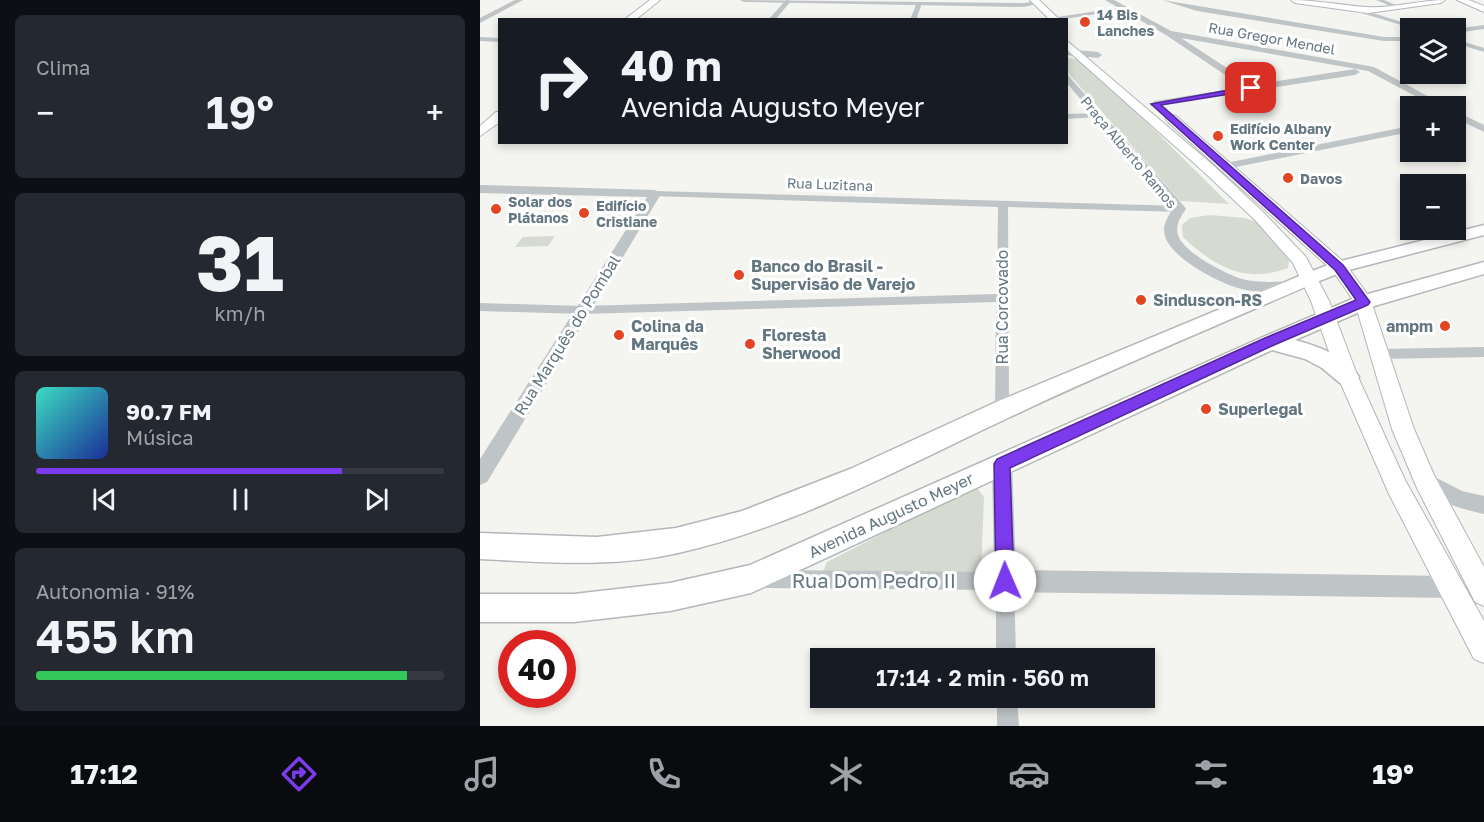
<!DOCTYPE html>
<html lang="pt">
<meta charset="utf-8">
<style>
:root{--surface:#171b24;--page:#242831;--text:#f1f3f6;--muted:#9ea1a6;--line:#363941;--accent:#7c3aed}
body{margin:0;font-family:"Golos Text",sans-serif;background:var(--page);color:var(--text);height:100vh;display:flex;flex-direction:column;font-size:22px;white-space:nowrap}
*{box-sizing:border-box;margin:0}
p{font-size:20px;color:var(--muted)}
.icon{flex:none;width:33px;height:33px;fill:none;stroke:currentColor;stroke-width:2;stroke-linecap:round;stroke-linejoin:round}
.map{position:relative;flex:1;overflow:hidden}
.details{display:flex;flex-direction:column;gap:15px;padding:15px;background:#0d0f14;width:480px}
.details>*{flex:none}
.hud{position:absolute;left:18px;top:18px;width:570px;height:126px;border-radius:0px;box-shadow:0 3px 9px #0003;background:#171b24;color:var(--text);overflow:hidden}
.controls{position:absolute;left:920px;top:18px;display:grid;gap:12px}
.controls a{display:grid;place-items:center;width:66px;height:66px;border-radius:0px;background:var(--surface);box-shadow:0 3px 9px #0003;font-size:30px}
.speed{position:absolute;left:18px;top:630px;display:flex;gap:12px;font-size:30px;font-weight:700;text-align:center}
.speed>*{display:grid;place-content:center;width:78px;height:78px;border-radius:50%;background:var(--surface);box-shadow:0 3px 9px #0003;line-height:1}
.speed .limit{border:9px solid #d22;background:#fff;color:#111}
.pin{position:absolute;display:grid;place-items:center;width:51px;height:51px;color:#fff;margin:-26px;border-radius:12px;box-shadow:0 3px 9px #0006}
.me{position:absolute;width:66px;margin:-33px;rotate:359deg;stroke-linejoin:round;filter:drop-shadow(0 0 4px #0008)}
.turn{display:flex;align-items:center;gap:21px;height:126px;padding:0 24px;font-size:27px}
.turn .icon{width:78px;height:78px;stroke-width:2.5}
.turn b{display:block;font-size:42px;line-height:51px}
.big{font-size:45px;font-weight:600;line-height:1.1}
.details .tile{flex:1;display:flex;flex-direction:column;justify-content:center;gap:9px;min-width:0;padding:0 21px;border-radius:9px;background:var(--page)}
.details .dial{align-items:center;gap:0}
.dial b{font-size:78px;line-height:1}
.song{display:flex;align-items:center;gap:18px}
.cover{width:72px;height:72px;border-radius:9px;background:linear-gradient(135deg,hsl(170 70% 55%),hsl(230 70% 35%))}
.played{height:6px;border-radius:3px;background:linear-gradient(90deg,var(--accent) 75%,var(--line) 75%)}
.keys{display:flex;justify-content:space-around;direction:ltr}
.heat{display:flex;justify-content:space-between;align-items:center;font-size:33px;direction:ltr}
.charge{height:9px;border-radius:4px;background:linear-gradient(90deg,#34c759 91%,var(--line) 0)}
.trip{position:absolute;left:330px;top:648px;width:345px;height:60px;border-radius:0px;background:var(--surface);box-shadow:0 3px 9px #0003;font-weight:600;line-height:60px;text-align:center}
.tab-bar{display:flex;height:96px;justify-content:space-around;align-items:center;background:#090b0e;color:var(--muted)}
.tab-bar .icon{width:42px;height:42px}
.tab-bar .active{color:var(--accent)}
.tab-bar b{font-size:27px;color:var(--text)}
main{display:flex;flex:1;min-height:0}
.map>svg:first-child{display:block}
.green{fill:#d6dbd1}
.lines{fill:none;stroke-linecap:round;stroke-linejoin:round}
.secondary-casing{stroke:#b1b7bb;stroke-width:2}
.primary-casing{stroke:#b2b7ba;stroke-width:3}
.minor{fill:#bfc4c6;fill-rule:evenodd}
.tertiary{fill:#bfc4c6;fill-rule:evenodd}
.secondary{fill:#fff;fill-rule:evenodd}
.primary{fill:#fff;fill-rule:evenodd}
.route{fill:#7c3aed;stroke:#51269a;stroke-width:1.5}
.poi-dot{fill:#e34421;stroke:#fff;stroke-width:2}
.labels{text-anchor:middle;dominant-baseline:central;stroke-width:6;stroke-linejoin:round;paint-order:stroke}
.far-poi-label{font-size:14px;font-weight:bold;fill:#637681;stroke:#fff;text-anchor:start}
.far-street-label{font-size:14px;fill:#637681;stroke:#fff}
.poi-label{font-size:16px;font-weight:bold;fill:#637681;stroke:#fff;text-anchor:start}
.street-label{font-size:16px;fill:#637681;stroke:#fff}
.near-street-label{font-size:20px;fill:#637681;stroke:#fff}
</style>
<main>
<section class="details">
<div class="tile"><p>Clima</p>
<div class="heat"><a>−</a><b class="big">19°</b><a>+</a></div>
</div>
<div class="tile dial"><b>31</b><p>km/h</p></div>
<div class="tile">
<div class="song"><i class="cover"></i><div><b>90.7 FM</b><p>Música</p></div></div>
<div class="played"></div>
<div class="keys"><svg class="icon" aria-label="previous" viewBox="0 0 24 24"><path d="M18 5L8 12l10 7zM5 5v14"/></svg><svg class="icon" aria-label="pause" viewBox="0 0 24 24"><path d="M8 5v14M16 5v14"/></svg><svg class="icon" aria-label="next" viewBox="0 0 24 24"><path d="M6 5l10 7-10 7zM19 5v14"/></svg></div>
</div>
<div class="tile"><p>Autonomia · 91%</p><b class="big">455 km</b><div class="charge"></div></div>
</section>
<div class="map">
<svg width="1004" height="726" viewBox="0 0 1004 726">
<rect width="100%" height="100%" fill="#f4f4f0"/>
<!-- green -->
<path class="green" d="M589,58L605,61L749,204L700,201L589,74L586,60Z
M730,215L765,218L776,222L809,260L808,268C765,284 735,267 703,237L702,225L710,218Z
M75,236L68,246L35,247L43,237Z
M489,489H498L504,497L501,572L348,577L343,571L347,562Z"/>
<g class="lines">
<defs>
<path id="secondary" d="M170,0H180L155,20H144Z
M550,0H559L580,20H570Z
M811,0C836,0 860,5 886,7C909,9 940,0 965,0L961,3L888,13L815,3Z
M977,0H989L1004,6V12Z
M586,40L734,166L785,214L826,257L849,301L878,377L925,480L1004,621V663L994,659L909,494L858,377L831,301L813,263L775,220L724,172L586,49Z
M16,112H20V122L0,136V126Z
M692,115L696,116L865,263L890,298L934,429L954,475L1004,567V606L995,602L937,488L912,429L875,303L853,271L688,122L686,119Z"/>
<path id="primary" d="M1004,225V235L865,271L834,283C732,328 629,370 528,418C421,468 314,527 198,553C134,568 66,562 0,559V533L117,537L196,528L262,511L370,469L514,403L822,275L853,263Z
M1004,262V274L891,307L815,340C837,346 867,356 879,377L876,383L868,385L860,383L842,368L825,359L792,350L271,593L190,611L94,622H0V594H94L190,583L270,565L783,337L877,297Z"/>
</defs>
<!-- secondary casing -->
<use href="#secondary" class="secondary-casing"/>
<!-- primary casing -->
<use href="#primary" class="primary-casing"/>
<!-- minor -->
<path class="minor" d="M35,0H43L0,23V18Z
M306,0L311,1L295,20H288Z
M682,0L904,37H930V41H904L717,11Z
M896,0H904L918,6L913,7Z
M437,2L442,3L436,20H430Z
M870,6L938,27L939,28H931L868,9Z
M643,7L645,10L577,20L571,18Z
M1004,25V29L975,33V29Z
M0,37L20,38V42L0,41Z
M975,39L1004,48V52L975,43Z
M621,113L622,115L618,117L586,119V114Z
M175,191L700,206L705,209L700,212L528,207L529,410L527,414L522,416L517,414L515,410L516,302L102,314L0,311V303L102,306L517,294L518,207L171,196L170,194Z
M1004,347V357L900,359L893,354L900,349Z
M283,570L525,572L531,575L534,581L536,658H516V590L283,588L277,585L274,579L277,573Z
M517,698H537L539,726H517Z"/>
<!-- tertiary -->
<path class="tertiary" d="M260,0L544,3L557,1L561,3L544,7L264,2Z
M625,0H634L691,31L894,67L966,106H954L888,71L701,38L773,85L875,69L880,72L875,75L671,106L670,104L675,101L763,87L686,35Z
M586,49L618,52L622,55L618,58L586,55Z
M586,73L704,206L706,209C701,216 695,225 698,235C703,252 745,274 762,279C778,283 796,282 813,281L818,283L820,286L818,289C800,295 776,293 758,288C737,282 684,255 684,230C684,222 689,215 693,209L586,82Z
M975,111L1004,125V132L975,118Z
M930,126V132L746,169L740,166L746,163Z
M0,185L175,190L181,194L7,482L0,485V459L167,197L0,193Z
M522,456L529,458L532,464L536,570L971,576L979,579L982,587L979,595L971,598L525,592L517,589L514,581L512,464L515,458Z
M945,472L982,491L1004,496V514C986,510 943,499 935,481L938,475Z"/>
<!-- secondary -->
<use href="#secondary" class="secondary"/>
<!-- primary -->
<use href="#primary" class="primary"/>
</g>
<!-- route -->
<path class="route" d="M771,86H774V90L681,105L863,265L890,302L888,305L794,345L530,468L534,581L531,588L525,591L518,588L516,581L514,464L517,459L785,338L876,300L855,270L671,104Z"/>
<!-- markers -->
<g class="poi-dot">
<circle cx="605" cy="22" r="6"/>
<circle cx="738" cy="136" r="6"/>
<circle cx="808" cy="178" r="6"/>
<circle cx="16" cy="209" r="6"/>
<circle cx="104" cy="213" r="6"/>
<circle cx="259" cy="275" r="6"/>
<circle cx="661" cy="300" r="6"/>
<circle cx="965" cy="326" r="6"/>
<circle cx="139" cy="335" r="6"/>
<circle cx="270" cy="344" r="6"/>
<circle cx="726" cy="409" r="6"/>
</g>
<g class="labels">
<!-- far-poi labels -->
<g class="far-poi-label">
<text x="617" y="14">14 Bis<tspan x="617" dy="16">Lanches</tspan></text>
<text x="750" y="128">Edifício Albany<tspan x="750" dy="16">Work Center</tspan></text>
<text x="820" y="178">Davos</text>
<text x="28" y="201">Solar dos<tspan x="28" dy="16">Plátanos</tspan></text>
<text x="116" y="205">Edifício<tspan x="116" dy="16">Cristiane</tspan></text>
</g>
<!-- far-street labels -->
<g class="far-street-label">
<text transform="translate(792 38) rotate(10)">Rua Gregor Mendel</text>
<text transform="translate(649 152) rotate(50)">Praça Alberto Ramos</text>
<text transform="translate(350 184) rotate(2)">Rua Luzitana</text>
</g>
<!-- poi labels -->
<g class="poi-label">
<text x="271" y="266">Banco do Brasil -<tspan x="271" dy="18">Supervisão de Varejo</tspan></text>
<text x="673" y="300">Sinduscon-RS</text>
<text x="151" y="326">Colina da<tspan x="151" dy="18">Marquês</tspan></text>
<text x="953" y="326" text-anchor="end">ampm</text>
<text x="282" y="335">Floresta<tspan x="282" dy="18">Sherwood</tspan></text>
<text x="738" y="409">Superlegal</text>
</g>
<!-- street labels -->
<g class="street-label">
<text transform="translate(522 307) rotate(-90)">Rua Corcovado</text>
<text transform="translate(87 335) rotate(-58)">Rua Marquês do Pombal</text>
<text transform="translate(411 515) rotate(-25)">Avenida Augusto Meyer</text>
</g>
<!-- near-street labels -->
<g class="near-street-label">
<text x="394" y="580">Rua Dom Pedro II</text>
</g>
</g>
</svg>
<div class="controls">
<a><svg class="icon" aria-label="layers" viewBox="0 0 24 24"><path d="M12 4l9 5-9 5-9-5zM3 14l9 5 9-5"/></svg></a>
<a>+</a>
<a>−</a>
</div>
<div class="speed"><div class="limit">40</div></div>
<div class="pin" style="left:771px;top:88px;background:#d93025"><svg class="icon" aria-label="arrive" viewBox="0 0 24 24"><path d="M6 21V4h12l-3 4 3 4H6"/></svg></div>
<svg class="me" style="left:525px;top:581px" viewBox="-20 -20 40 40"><circle r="19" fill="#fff"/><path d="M0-13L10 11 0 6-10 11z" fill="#7c3aed"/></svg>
<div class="trip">17:14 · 2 min · 560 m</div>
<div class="hud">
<div class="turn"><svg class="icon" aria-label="right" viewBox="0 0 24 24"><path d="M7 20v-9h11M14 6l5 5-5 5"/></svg><div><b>40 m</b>Avenida Augusto Meyer</div></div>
</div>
</div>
</main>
<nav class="tab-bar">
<b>17:12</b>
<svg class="icon active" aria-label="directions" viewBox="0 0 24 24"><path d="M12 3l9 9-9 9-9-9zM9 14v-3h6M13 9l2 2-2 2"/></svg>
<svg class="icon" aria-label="music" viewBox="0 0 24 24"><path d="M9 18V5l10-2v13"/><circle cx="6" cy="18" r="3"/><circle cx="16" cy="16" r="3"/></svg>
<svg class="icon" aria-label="phone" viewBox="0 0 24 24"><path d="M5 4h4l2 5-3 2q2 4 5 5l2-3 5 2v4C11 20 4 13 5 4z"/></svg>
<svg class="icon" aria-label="climate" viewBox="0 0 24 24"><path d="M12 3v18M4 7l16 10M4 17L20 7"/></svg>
<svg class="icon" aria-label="car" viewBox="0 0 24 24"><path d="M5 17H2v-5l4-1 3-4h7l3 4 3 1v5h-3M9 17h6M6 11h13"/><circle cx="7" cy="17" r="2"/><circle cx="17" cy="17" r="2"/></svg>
<svg class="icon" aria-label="filters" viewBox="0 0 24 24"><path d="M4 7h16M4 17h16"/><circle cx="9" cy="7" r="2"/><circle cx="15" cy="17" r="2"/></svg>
<b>19°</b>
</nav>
